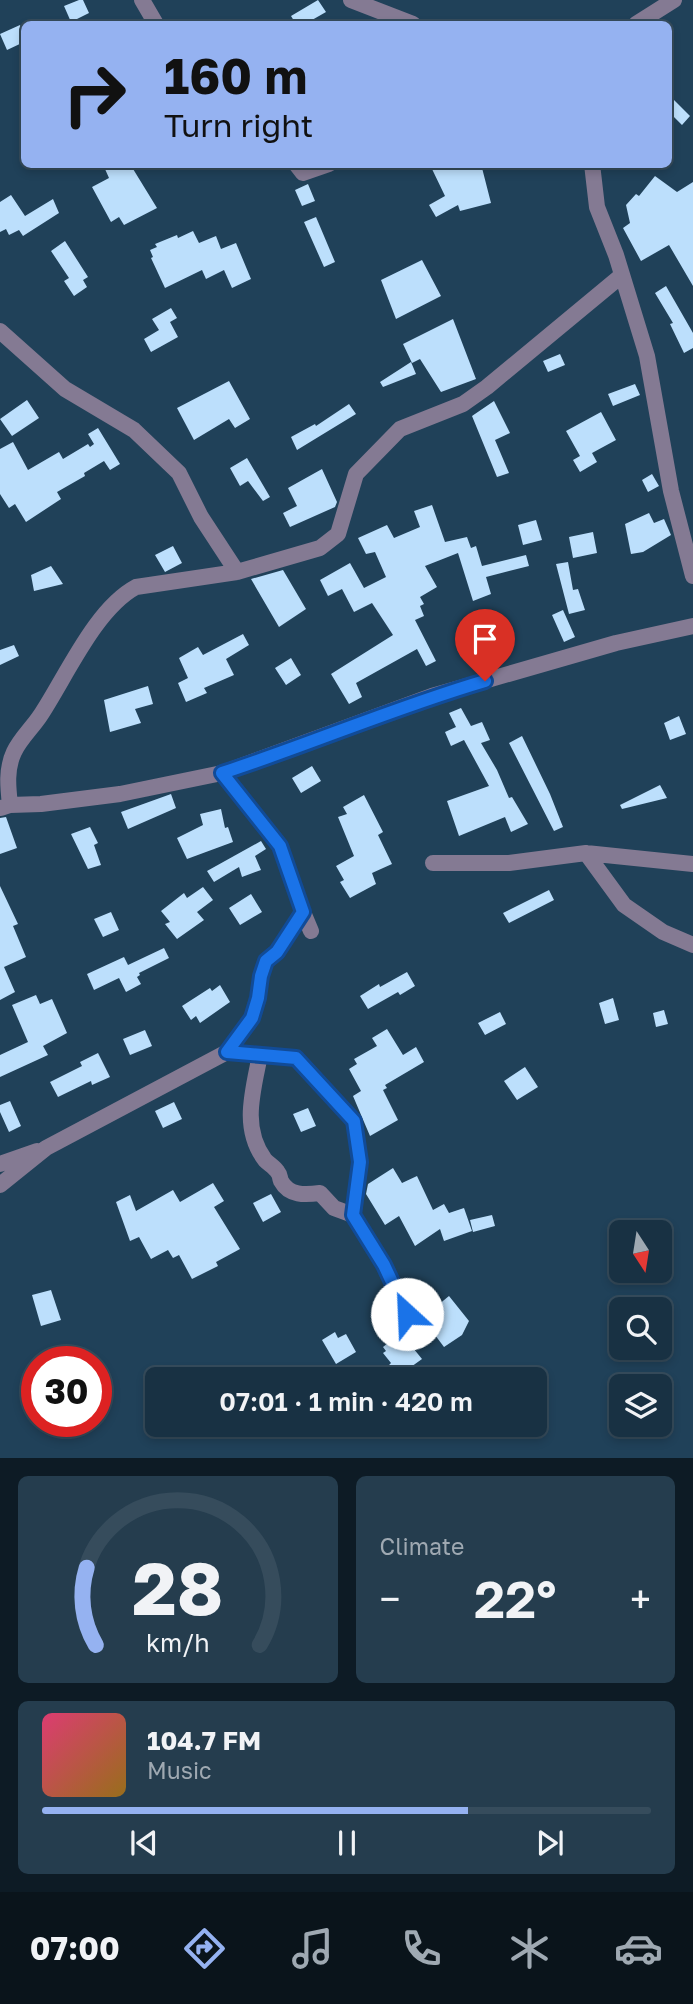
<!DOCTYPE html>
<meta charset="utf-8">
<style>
:root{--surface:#183143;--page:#253d4e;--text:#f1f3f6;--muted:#9fa9b2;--line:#364c5c;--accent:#95b2f1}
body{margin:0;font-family:"Golos Text",sans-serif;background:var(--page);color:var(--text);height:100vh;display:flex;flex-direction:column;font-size:26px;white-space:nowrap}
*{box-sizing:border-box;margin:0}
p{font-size:23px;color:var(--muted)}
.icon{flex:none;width:38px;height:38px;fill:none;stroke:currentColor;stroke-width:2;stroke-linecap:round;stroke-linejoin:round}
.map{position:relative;height:1458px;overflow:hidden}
.sheet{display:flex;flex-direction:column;gap:18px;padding:18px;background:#0d1b25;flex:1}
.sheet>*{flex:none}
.banner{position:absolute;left:21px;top:21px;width:651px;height:147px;border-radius:10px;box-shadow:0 4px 10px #0003,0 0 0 2px var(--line);background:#95b2f1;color:#111;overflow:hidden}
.needle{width:46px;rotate:168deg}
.tools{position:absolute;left:609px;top:1220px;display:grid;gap:14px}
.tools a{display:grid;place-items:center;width:63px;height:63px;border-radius:10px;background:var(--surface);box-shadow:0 4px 10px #0003,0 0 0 2px var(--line);font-size:35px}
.speed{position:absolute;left:21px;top:1346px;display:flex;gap:14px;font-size:35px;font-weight:700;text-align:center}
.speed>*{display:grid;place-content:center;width:91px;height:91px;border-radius:50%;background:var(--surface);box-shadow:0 4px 10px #0003,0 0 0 2px var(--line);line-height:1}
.speed .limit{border:10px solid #d22;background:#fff;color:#111}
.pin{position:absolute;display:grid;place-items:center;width:60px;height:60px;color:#fff;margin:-72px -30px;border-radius:50% 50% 50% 0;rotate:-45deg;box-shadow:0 0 7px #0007}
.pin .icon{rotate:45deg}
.me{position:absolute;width:77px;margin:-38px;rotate:335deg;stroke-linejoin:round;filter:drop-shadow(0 0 5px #0008)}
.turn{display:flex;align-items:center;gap:24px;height:147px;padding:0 28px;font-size:32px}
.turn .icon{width:91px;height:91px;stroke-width:2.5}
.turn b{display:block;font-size:49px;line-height:60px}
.big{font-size:52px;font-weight:600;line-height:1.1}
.sheet .card{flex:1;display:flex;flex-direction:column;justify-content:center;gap:10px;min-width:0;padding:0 24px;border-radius:10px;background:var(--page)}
.sheet .dial{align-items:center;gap:0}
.dial svg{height:182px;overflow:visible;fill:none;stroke:var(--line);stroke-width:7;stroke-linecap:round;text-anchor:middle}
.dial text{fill:var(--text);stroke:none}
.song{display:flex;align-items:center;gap:21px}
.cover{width:84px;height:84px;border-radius:10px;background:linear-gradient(135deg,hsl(340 70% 55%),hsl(40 70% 35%))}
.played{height:7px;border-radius:4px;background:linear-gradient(90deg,var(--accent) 70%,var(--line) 70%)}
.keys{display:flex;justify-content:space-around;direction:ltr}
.heat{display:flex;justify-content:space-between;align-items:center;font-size:38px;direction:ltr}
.sheet .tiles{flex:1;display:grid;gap:18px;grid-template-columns:1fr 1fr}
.card:last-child{grid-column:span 2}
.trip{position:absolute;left:145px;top:1367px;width:402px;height:70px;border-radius:10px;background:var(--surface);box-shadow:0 4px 10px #0003,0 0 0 2px var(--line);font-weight:600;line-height:70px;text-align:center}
.tabs{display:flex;height:112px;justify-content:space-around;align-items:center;background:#0a141b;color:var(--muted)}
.tabs .icon{width:49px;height:49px}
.tabs .active{color:var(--accent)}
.tabs b{font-size:32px;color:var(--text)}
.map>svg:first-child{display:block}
.building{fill:#bcdffc}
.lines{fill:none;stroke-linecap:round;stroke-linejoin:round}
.minor{stroke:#847a93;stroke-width:16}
.route-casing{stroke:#114b97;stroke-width:18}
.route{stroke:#1a73e8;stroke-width:12}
</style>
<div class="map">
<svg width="693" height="1458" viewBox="0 0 693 1458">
<rect width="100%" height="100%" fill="#204159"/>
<!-- building -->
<path class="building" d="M79,0H83L89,13L71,22L64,6Z
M318,0L326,12L305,24H296L291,16Z
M20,25L24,34V42L7,50L0,34Z
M668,94L690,116L682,125L668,111Z
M112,164H130L157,208L124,225L119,217L111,222L92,187L109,178L105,169Z
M442,164H481L491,203L460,211L458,205L436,217L429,205L445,196L432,169Z
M655,176L677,192L693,182V286L669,245L641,261L623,228L630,223L626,205L636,194L639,196Z
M308,184L315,201L302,206L295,190Z
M11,195L25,216L53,199L59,213L23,236L19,230L9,235L6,229L0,232V202Z
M316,217L335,262L324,267L304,222Z
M193,231L199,243L216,236L221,249L236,243L251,279L232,288L224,270L206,279L202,270L165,288L151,258L153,257L150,250L157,247L155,244L177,235L178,238Z
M65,241L88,277L83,280L87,287L74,296L64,281L69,278L51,251Z
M422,260L441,296L396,319L381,280Z
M666,286L693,333V348L684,353L670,324L673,323L655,293Z
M171,308L177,318L170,322L178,337L151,352L144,339L159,330L152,319Z
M453,319L476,379L441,392L420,359L412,363L403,344Z
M560,354L565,365L548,372L543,361Z
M411,362L416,374L383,387L380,382Z
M229,381L250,419L235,428L229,419L194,440L177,408Z
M635,384L640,395L613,406L608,394Z
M27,400L39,418L12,436L0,419Z
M494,401L510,433L495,440L509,473L497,477L472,416Z
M349,404L356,414L297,450L291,437L315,424L316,426Z
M601,412L616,440L592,453L597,462L580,472L573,460L580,456L566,431Z
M98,428L120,464L110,470L104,461L84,473L85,476L57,492L61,499L26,522L15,504L9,508L0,494V449L13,442L28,470L59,452L63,459L88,444L90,447L94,444L88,434Z
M247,458L270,497L263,501L248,481L240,486L230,468Z
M322,469L337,502L335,507L290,527L283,513L297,506L288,488Z
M652,474L659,486L648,492L642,480Z
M432,505L445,542L467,537L471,548L476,546L482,566L526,555L529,566L486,577L491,594L473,601L458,553L425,566L437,587L420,597L424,604L420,606L424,616L415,620L436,661L426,666L417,649L356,683L362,697L349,704L331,674L393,635L372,603L354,612L342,589L328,596L320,580L350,563L364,588L386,577L375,552L366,554L358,538L387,525L394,538L420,527L414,511Z
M649,513L654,523L664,519L671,535L643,552L631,554L625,524Z
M536,520L542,540L523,545L518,525Z
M593,532L597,553L573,558L569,537Z
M173,546L182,563L165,572L155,555Z
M568,562L573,590L578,589L585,610L569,614L556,564Z
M51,566L63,584L34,591L31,575Z
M283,570L306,609L279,627L251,579Z
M563,610L575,637L564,642L552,615Z
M243,634L249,645L226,659L234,675L204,688L207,693L186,702L178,683L188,678L179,658L198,647L203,655Z
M14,645L19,656L0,665V650Z
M291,658L301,675L286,685L275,668Z
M148,686L153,704L135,709L141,723L110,732L104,700Z
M461,708L471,726L482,722L490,740L481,743L497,770L509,798L512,797L528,824L511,832L505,817L459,836L447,801L489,786L464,740L451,746L445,732L456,727L449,713Z
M679,716L686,734L670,740L664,723Z
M522,736L550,794L563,827L554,831L509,743Z
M312,766L321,781L301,793L292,778Z
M660,785L667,798L622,809L620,805Z
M171,794L176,808L128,829L121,812Z
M364,795L383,832L378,835L392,864L372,873L376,884L350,898L340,882L344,880L336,866L354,856L338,817L347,814L343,807Z
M221,809L225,828L228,827L233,842L187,859L177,838L203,825L200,814Z
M6,817L17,848L0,854V818Z
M90,827L98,843L94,845L101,865L88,869L71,834Z
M261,841L266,849L255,856L261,870L242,877L239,867L214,882L207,871Z
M0,886L18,924L13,926L26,957L4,967L15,992L0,1000Z
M203,887L213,900L197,912L204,920L177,939L165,924L170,922L161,911L184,893L187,898Z
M549,890L554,900L509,923L503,913Z
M251,894L262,912L240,925L229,908Z
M111,912L119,930L103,937L94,919Z
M164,948L169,958L139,973L140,975L137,977L141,984L126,992L119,978L94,990L87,974L124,957L128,965Z
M407,972L415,986L400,995L398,992L368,1009L360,996L379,984L380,987Z
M220,985L230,1002L200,1023L196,1016L191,1020L182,1006L210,988L212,991Z
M36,995L40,1004L52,999L67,1033L43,1046L48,1055L0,1077V1055L28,1042L12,1005Z
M613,998L619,1020L605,1024L599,1003Z
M664,1010L668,1024L656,1027L653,1013Z
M500,1012L506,1024L485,1035L478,1023Z
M387,1029L403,1055L416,1047L424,1062L385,1085L387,1088L383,1090L398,1120L370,1136L353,1096L361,1091L349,1069L357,1064L354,1059L377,1046L372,1038Z
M145,1030L152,1046L130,1055L123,1039Z
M98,1053L110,1077L92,1085L91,1081L58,1097L50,1082L82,1066L80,1062Z
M525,1067L538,1087L517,1100L504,1081Z
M10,1101L21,1126L9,1132L0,1112V1105Z
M174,1102L182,1119L163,1128L155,1111Z
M308,1108L316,1126L301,1132L293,1114Z
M393,1168L402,1183L417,1176L433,1210L444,1204L449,1213L464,1208L472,1231L444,1241L440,1229L415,1246L399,1216L385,1225L366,1194L368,1184Z
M213,1183L224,1201L214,1207L240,1249L216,1262L218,1266L192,1279L179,1255L173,1258L168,1250L151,1259L139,1237L130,1241L116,1202L130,1195L136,1211L173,1190L180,1202Z
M271,1194L281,1212L263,1222L253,1203Z
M492,1215L495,1226L473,1232L470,1220Z
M51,1290L61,1320L41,1326L32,1295Z
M427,1296L431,1303L435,1301L438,1305L449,1296L469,1321L462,1335L444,1347L420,1315H417L414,1304Z
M335,1332L338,1338L346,1334L356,1352L336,1364L322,1340Z
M398,1335L406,1345L409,1343L422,1359L397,1377L388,1366L391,1363L383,1353L386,1351L383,1347Z"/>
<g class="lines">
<!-- minor -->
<path class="minor" d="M142,0L156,24
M351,0L413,24
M636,24L674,0
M296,164L303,173L329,164
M592,164L597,207L616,255L647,356L671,491L693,576
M0,331L65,389L134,430L179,473L201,517L237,572
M222,773L280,846L303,912
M10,805C8,787 6,769 14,752C20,739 32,728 40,716C66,677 95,609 136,587L237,572L320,548L338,534L356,474L400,429L463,404L487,387L621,276
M1,808L10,805L41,804L120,794L222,773L432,696L616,643L693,626
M586,853L624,905L663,932L693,945
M433,863H509L586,853L693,864
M227,1052L296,1058L354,1121L360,1162L353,1215L384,1265L407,1314
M260,1055C253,1091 241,1128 265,1160C269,1164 274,1167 277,1171C281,1176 279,1176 281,1181C289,1196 305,1195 320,1193L334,1208L353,1215
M0,1164L37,1151
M0,1185L46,1148L227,1052L252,1018L258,998L261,976L266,961L277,952L303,912L311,931"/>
</g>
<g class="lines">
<defs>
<path id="route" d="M407,1314L384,1265L353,1215L360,1162L354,1121L296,1058L227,1052L252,1018L258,998L261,976L266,961L277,952L303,912L280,846L222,773C311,744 396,707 485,681"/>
</defs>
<!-- route casing -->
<use href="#route" class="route-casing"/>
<!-- route -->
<use href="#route" class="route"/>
</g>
</svg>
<div class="tools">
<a><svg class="needle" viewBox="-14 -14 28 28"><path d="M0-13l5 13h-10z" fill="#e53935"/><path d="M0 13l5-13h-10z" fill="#9fa9b2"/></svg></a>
<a><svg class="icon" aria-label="search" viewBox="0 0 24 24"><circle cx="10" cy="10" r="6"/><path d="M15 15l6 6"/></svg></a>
<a><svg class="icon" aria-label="layers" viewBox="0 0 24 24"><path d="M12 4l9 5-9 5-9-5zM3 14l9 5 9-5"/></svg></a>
</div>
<div class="speed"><div class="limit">30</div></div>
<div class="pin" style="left:485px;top:681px;background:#d93025"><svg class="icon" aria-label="arrive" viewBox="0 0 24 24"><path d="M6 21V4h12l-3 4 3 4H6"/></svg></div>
<svg class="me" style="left:407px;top:1314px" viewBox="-20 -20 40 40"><circle r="19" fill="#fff"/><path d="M0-13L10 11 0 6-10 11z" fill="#1a73e8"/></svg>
<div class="trip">07:01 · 1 min · 420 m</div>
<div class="banner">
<div class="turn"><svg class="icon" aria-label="right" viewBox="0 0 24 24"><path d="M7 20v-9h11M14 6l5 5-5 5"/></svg><div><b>160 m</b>Turn right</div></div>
</div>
</div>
<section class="sheet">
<div class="tiles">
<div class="card dial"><svg viewBox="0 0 100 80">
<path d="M14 69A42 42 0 1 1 86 69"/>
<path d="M14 69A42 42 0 0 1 10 35" stroke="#95b2f1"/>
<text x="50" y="56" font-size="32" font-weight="700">28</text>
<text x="50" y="72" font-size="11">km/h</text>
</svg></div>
<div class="card"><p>Climate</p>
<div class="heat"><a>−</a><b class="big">22°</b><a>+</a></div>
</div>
<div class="card">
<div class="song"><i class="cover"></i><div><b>104.7 FM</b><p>Music</p></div></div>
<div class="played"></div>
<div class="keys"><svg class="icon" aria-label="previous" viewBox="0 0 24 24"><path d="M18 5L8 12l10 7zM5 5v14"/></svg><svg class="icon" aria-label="pause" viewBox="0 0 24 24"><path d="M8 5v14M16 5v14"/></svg><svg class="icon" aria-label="next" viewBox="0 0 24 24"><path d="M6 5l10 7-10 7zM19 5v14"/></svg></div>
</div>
</div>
</section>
<nav class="tabs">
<b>07:00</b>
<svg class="icon active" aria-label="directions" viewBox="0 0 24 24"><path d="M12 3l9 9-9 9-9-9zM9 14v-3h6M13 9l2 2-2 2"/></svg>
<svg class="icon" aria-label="music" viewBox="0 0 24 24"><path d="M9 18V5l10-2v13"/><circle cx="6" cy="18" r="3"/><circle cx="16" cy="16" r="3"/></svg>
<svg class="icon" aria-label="phone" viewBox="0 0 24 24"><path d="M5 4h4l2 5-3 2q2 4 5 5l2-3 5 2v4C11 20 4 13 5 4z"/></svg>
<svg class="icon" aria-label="climate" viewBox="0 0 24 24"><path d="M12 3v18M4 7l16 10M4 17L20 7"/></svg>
<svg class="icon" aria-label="car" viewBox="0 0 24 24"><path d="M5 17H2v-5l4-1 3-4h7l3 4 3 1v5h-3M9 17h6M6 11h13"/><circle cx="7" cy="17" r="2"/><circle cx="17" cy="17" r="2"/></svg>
</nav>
